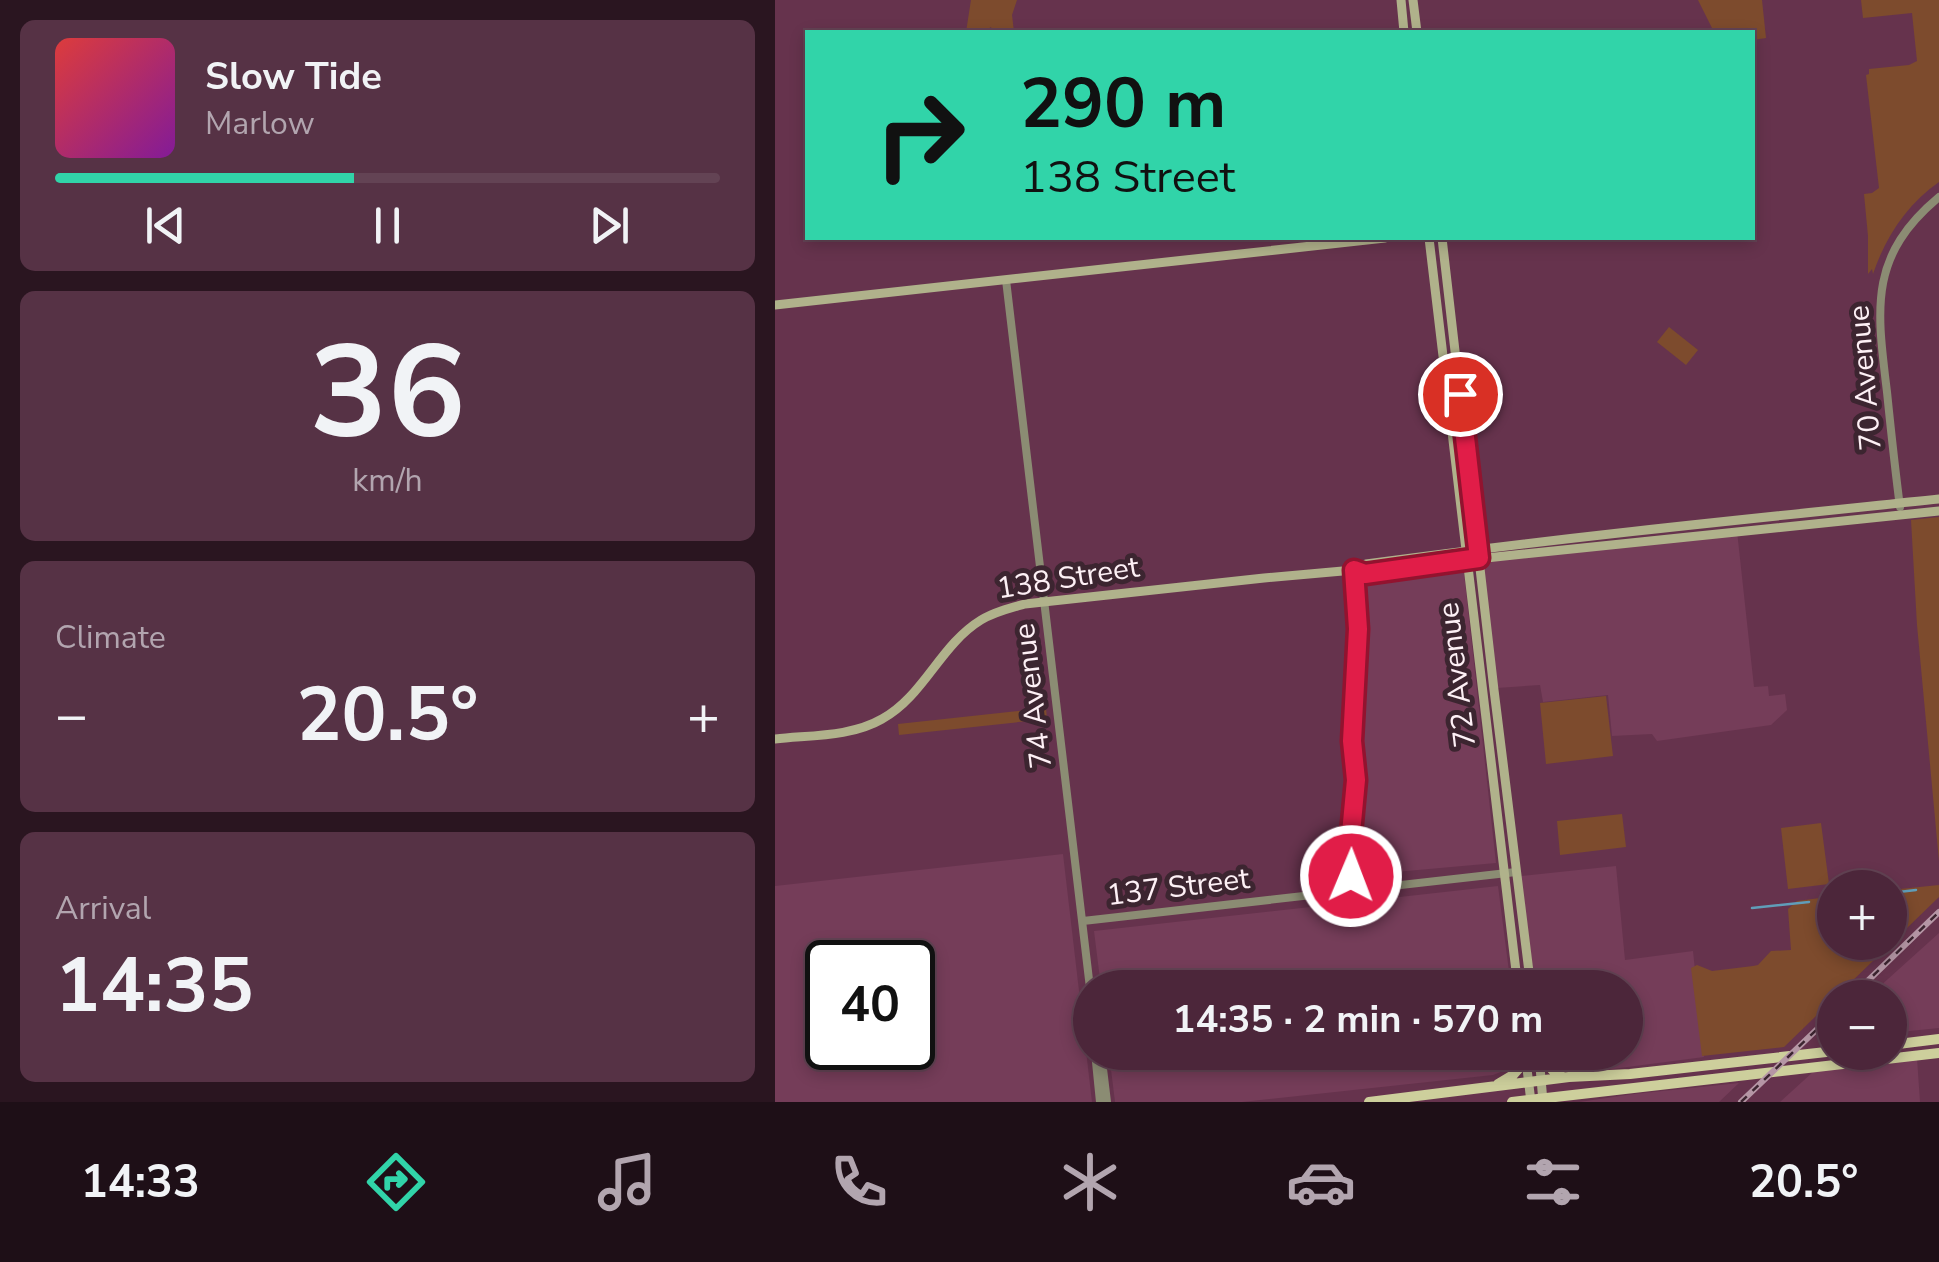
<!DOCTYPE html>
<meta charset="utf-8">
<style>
:root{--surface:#4c263a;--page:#563245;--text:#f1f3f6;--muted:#b2a5af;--line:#634354;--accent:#31d4a9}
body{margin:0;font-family:"Nunito Sans",sans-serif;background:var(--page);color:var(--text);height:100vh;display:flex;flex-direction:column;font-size:38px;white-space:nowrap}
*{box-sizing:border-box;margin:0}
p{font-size:32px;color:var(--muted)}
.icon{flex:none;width:55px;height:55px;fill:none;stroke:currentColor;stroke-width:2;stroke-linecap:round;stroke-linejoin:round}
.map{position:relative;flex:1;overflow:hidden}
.side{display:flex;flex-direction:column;gap:20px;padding:20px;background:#2a1520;width:775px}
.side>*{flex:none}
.banner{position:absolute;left:30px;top:30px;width:950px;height:210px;border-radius:0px;box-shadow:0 5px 15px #0003,0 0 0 2px var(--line);background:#31d4a9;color:#111;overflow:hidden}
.controls{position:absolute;left:1042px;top:870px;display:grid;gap:20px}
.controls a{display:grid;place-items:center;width:90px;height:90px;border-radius:50%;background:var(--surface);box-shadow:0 5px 15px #0003,0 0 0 2px var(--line);font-size:50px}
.speed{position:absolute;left:30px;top:940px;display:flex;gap:20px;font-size:50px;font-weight:700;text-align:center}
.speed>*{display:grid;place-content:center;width:130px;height:130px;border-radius:50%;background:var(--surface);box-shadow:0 5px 15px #0003,0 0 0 2px var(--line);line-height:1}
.speed .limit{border:5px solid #111;border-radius:15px;background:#fff;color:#111}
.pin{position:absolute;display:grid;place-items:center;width:85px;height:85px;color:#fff;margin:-42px;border:5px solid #fff;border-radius:50%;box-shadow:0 2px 10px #0007}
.me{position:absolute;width:110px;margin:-55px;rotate:1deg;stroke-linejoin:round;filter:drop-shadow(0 0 8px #0008)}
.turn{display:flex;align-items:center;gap:35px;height:210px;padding:0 50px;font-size:45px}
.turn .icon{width:130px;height:130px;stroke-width:2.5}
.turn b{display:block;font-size:70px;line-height:85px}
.big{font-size:75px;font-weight:700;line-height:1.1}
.side .card{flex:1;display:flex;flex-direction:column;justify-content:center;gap:15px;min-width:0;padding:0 35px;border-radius:15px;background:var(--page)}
.side .dial{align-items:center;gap:0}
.dial b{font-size:130px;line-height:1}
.song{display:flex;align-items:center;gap:30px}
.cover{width:120px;height:120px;border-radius:15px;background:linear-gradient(135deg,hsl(0 70% 55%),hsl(290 70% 35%))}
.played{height:10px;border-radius:5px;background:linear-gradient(90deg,var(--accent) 45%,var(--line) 45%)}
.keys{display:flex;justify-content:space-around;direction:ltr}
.heat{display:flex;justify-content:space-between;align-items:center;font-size:55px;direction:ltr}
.trip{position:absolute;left:298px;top:970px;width:570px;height:100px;border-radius:50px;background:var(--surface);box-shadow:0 5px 15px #0003,0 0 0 2px var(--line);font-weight:700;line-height:100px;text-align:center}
.tab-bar{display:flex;height:160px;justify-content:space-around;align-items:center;background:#1e0f17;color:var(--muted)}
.tab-bar .icon{width:70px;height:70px}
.tab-bar .selected{color:var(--accent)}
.tab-bar b{font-size:45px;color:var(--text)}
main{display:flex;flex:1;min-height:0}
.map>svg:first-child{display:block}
.built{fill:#753d59;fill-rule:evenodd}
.green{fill:#7d4b2d}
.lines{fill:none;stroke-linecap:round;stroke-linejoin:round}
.stream{stroke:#609eb9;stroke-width:2.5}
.tertiary{stroke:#8b8c73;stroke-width:8}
.secondary{stroke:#b0b28b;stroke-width:9}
.primary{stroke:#cdcf9c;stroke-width:10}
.rail-casing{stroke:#b596a5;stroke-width:6}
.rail{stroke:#3c2530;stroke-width:2.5;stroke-dasharray:8;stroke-linecap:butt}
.route-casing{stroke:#92132f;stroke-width:25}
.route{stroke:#e11d48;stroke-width:18}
.labels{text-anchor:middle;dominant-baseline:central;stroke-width:10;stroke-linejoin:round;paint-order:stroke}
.street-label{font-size:30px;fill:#fdf0f5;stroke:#3c2530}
</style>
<main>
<section class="side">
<div class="card">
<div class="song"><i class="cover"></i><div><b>Slow Tide</b><p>Marlow</p></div></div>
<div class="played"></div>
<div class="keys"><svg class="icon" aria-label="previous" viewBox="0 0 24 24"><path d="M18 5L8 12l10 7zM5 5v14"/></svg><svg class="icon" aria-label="pause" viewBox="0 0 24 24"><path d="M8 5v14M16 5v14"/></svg><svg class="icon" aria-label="next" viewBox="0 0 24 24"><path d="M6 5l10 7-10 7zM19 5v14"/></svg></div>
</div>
<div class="card dial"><b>36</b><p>km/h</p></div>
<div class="card"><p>Climate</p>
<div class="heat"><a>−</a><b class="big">20.5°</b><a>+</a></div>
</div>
<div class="card"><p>Arrival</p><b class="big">14:35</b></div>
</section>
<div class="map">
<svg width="1164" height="1102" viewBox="0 0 1164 1102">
<rect width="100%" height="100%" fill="#66334d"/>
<!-- built -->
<path class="built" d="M962,531L979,687L993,686L994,696L1010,694L1012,710L996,725L882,741L877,734L837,736L833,695L768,702L765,685L722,688L706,562Z
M684,570L689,573L721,863L587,875L585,859L592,781L588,748L594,614L591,582Z
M288,854L317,1102H0V886ZM52,962H138V1048H52Z
M841,866L850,960L918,951L929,1057L799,1074L784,1069L769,1053L850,1052V988L760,987L746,876Z
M723,886L736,987H326L319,931Z
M1164,933V1028L1115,1033V998L1093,997Z
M743,1052L744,1056L736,1068L718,1075L467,1102H340L334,1053Z
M1142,1058L1145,1102H1005L1039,1071Z
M964,1083L944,1102H804L859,1094Z"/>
<!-- green -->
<path class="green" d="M196,0H242L237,15L239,32H218L216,27L208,32H191Z
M923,0H987L991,38L978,40V32H939Z
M1086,0H1164V182C1132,204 1110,238 1098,274L1097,269L1093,274V236L1089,194L1097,193L1104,188L1091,75L1094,74V69L1134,65L1142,61L1137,13L1088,18Z
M894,327L923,350L911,365L882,342Z
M1164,517V861L1142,625L1136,520Z
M831,696L838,756L771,764L765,703Z
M271,708L272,719L124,735L123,724Z
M847,814L851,847L785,855L782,821Z
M1046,823L1054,884L1013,889L1006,828Z
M1164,885V897L1009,1047L927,1056L916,968L922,965L937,971L978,966L983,965L996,951L1016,950L1013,909L1022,901L1060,896V942H1115V890Z"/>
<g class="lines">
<!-- stream -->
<path class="stream" d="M1115,893L1141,890
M1045,901L1060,899
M977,908L1034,902"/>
<!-- tertiary -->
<path class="tertiary" d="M231,280L315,988
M1125,507C1120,469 1116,431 1112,392C1102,309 1093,256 1164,197
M577,889L575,844L581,781L577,741L583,629L579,570
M308,921L741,872
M320,1052L325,1102
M326,1052L332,1102"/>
<!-- secondary -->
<path class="secondary" d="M626,0L629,32
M638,0L642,32
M654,238L743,988
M667,238L719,690L756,988
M0,305L610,238
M579,570L590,574L711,558L1164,511
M0,739C35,735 76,737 107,719C149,696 165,645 206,620C219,612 235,608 250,604L489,578L579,570L591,564C782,538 973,519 1164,499
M750,1052L756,1102
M764,1055L768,1102"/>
<!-- primary -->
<path class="primary" d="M1115,1045L1164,1039
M764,1055L783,1076L788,1077
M723,1084L738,1075L751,1060
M594,1102L794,1077L855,1074L1060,1051
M737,1102L1164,1053"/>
<defs>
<path id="rail" d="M1075,998L1164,912
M966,1102L1060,1012"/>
</defs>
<!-- rail casing -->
<use href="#rail" class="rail-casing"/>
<!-- rail -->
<use href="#rail" class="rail"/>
</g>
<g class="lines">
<defs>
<path id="route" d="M576,876L575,844L581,780L577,741L583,629L579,570L590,574L704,558L685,394"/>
</defs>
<!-- route casing -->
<use href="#route" class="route-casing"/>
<!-- route -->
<use href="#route" class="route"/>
</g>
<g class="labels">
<!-- street labels -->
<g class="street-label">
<text transform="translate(1090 378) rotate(-95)">70 Avenue</text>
<text transform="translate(293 578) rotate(-9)">138 Street</text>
<text transform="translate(682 675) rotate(-97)">72 Avenue</text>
<text transform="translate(258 696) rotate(-97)">74 Avenue</text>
<text transform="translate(403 887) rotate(-7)">137 Street</text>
</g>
</g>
</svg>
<div class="controls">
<a>+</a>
<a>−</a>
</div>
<div class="speed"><div class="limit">40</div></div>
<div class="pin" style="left:685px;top:394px;background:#d93025"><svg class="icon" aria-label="arrive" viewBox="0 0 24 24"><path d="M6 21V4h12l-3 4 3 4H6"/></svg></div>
<svg class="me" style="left:576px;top:876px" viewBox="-20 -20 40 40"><circle r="17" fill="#e11d48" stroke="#fff" stroke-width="3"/><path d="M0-11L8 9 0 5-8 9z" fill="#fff"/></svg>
<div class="trip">14:35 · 2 min · 570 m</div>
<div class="banner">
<div class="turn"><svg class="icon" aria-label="right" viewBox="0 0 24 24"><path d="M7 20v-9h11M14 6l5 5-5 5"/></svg><div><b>290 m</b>138 Street</div></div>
</div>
</div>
</main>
<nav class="tab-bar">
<b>14:33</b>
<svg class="icon selected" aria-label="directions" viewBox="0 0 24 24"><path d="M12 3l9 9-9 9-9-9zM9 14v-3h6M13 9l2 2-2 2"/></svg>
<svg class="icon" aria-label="music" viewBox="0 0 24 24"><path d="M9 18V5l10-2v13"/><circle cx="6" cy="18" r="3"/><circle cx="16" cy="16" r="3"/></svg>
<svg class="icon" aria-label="phone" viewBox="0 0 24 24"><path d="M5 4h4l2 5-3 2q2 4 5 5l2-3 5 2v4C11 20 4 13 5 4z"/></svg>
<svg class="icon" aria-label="climate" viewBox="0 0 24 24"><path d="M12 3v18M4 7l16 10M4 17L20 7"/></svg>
<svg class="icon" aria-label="car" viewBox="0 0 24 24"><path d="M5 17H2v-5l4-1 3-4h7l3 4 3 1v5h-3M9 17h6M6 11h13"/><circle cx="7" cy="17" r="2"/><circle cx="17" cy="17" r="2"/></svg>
<svg class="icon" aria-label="filters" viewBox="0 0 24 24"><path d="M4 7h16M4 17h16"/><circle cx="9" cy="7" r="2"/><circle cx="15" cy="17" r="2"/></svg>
<b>20.5°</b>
</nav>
